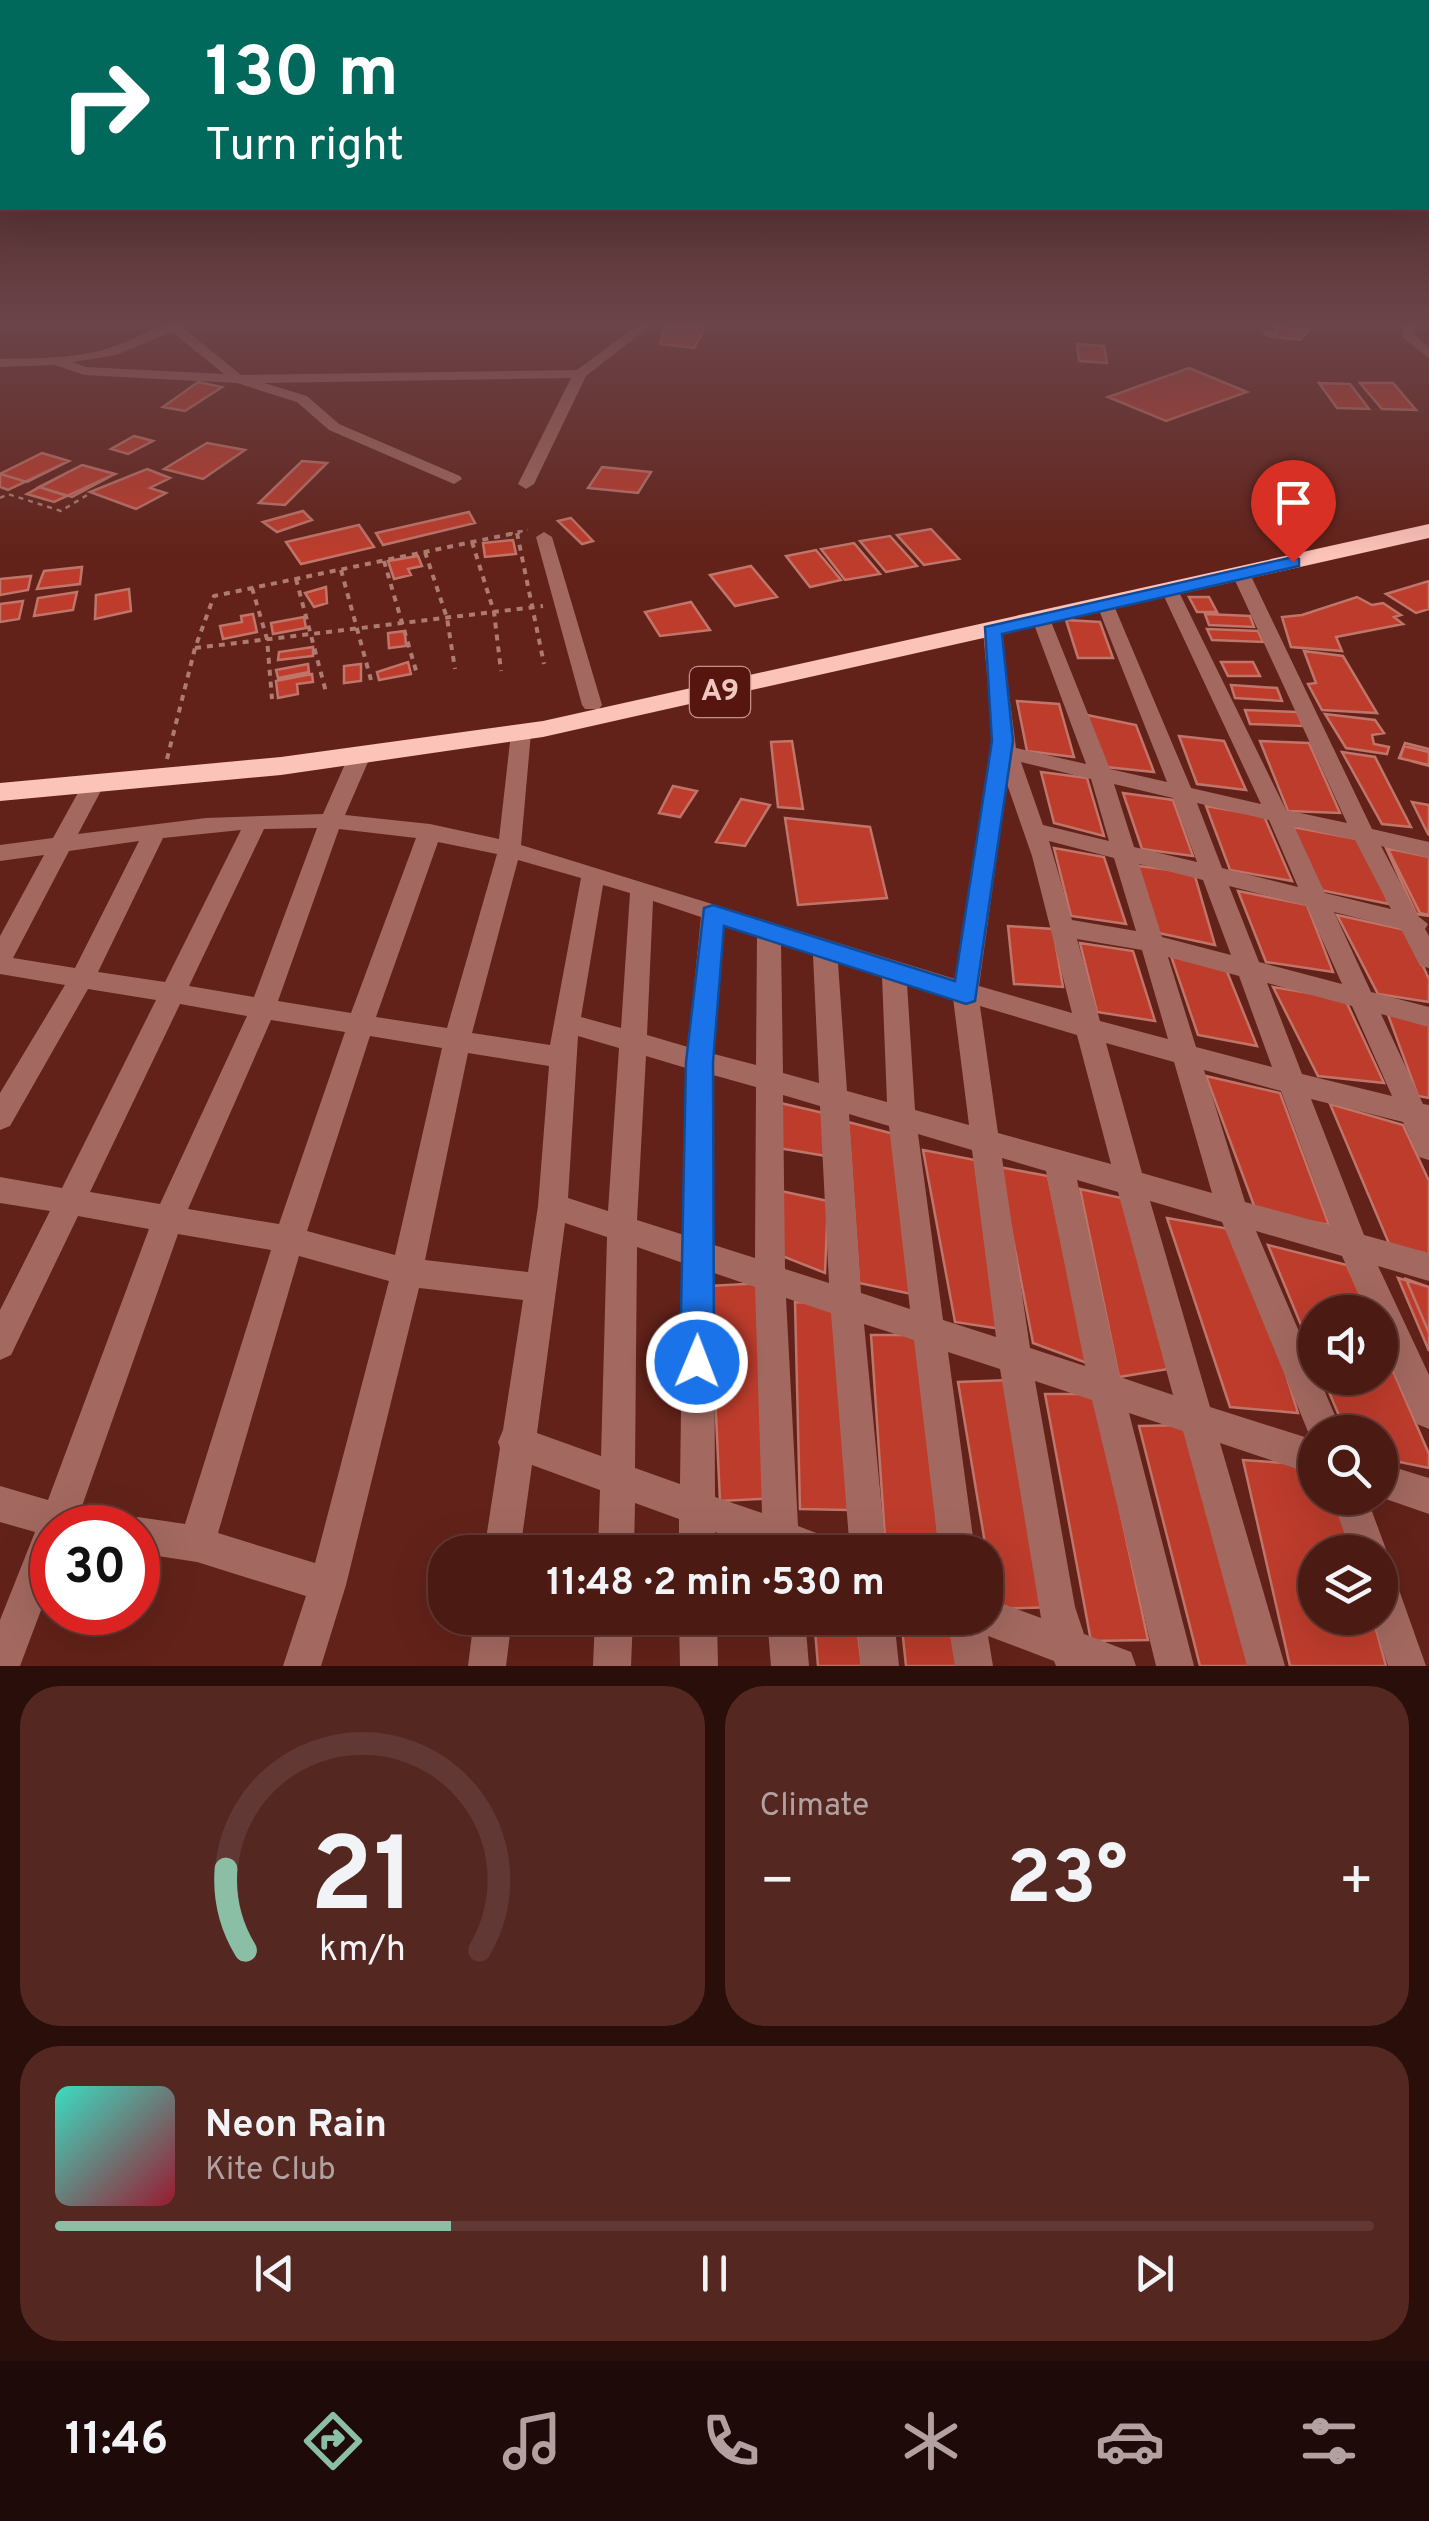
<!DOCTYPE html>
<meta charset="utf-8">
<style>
:root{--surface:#4a1a13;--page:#542721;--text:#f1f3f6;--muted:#b2a1a0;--line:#613833;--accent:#8abfa5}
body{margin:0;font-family:Overpass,sans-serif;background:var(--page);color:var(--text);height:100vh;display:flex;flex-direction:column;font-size:38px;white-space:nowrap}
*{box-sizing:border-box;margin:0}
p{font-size:32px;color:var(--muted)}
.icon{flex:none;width:55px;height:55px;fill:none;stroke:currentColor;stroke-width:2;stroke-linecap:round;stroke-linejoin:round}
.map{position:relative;height:1666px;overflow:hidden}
.panel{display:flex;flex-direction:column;gap:20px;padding:20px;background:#290e0a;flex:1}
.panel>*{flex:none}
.hud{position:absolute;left:0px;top:0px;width:1430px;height:210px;box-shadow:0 10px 40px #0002,0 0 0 2px var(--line);background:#00695c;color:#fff;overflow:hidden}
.buttons{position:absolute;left:1298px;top:1295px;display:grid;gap:20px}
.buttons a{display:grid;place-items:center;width:100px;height:100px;border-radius:50%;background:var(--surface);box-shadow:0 10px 40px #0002,0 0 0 2px var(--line);font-size:50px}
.speed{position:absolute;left:30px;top:1505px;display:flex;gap:20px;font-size:50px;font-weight:700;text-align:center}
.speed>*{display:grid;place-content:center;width:130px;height:130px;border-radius:50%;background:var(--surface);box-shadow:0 10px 40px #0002,0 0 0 2px var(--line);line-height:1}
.speed .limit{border:15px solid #d22;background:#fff;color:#111}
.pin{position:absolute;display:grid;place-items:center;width:85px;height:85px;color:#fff;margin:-102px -42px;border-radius:50% 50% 50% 0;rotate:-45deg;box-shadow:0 0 10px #0007}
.pin .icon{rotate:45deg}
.me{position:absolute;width:110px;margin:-55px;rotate:1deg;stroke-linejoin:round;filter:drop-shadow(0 0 8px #0008)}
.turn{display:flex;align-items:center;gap:35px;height:210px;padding:0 40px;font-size:45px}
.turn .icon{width:130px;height:130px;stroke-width:2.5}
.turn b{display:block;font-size:70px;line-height:85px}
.big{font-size:75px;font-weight:700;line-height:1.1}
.panel .widget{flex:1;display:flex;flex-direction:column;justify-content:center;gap:15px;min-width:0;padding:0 35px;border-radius:40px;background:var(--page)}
.panel .dial{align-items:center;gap:0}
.dial svg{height:260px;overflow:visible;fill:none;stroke:var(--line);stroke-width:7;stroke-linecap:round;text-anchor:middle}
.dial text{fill:var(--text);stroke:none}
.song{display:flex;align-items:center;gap:30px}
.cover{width:120px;height:120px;border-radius:15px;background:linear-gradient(135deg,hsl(170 70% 55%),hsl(350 70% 35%))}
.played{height:10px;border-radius:5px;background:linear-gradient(90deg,var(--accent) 30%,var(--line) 30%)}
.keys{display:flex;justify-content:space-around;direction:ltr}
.heat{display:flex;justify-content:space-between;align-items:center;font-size:55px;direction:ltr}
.panel .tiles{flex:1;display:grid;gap:20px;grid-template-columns:1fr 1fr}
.widget:last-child{grid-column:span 2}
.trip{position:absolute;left:428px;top:1535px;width:575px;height:100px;border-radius:40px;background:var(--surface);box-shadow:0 10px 40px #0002,0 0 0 2px var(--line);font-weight:700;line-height:100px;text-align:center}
.tabs{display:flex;height:160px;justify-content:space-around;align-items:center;background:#1e0a08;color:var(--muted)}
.tabs .icon{width:70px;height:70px}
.tabs .current{color:var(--accent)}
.tabs b{font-size:45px;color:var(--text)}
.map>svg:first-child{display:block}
.building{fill:#bd3c2c;stroke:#bf7569;stroke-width:2.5}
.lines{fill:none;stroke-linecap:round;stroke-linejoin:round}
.path-far1{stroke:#ae7b72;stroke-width:2.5;stroke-dasharray:5 5;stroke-linecap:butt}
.path{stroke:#ae7b72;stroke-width:4;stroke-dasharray:6 6;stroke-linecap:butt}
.minor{fill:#a36960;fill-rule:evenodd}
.highway{fill:#fcc3b9;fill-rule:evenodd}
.route{fill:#1a73e8;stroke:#114b97;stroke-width:2.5}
.labels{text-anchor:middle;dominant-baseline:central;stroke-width:10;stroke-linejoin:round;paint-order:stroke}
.shield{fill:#56160f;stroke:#c1928a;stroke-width:2.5}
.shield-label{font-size:30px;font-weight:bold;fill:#efc7bf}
</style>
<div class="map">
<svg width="1429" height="1666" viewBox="0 0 1429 1666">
<rect width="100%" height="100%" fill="#622219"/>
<!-- building -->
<path class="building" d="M667,322L683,325L706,326L694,348L660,344Z
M1276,323L1287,329L1309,330L1300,340L1268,336L1264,332L1276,333Z
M1077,344L1104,346L1107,363L1079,361Z
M1189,368L1247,392L1166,421L1108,397Z
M198,382L222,387L185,411L163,407Z
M1319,383L1350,384L1369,409L1337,408Z
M1360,383H1393L1416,410L1382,409Z
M134,436L153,441L128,454L111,449Z
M207,443L245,450L203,479L164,469Z
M42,453L69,461L8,490L0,487V474Z
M42,453L69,461L27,482L0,474Z
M302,461L327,463L285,505L259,503Z
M82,465L115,474L54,502L27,494Z
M82,465L115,474L72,497L39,487Z
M602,467L651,472L638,493L588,488Z
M147,469L170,478L150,488L166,493L136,509L90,492Z
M39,487L67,496L54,502L27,494Z
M303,511L312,520L277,532L263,522Z
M469,512L475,523L383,545L376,533Z
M571,518L593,541L582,544L558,521Z
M359,525L374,547L301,564L286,542Z
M931,529L959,559L924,565L897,535Z
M890,536L917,566L886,572L860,541Z
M513,540L516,554L485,557L483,543Z
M854,543L880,574L845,580L821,549Z
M816,550L841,580L810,587L786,556Z
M418,556L422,566L408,569L411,575L394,579L388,561Z
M751,566L777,597L735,606L710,575Z
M82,567L80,584L37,589L44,571Z
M31,576L28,590L0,595V579Z
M1429,581V609L1416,613L1386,594Z
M326,587L327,603L314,607L305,593Z
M129,589L131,611L95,619L96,595Z
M77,592L73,610L34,616L38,598Z
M1189,597H1209L1217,612H1197Z
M1357,597L1372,605L1383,603L1401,615L1394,617L1403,624L1336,637L1342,651L1291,647L1282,617L1302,615Z
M23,601L19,619L0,622V604Z
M691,602L710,630L660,636L645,612Z
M253,614L257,632L223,639L220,626L242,622L241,616Z
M1205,614L1250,616L1254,627L1209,625Z
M304,617L306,628L273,634L271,623Z
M1066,620L1100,622L1113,658H1078Z
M1207,629L1258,631L1263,642L1212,640Z
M405,631L406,646L389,648L388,633Z
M313,647V656L278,660L279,652Z
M1304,651L1343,656L1377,713L1322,710L1308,684L1316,683Z
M408,662L411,674L379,680L377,672Z
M1221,662H1253L1260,676H1228Z
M308,664L309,672L278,678L276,670Z
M361,664V681L344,683V666Z
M312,674L313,682L297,684L298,694L278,698L276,681Z
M1231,685L1277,688L1282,701L1235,698Z
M1017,701L1059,704L1074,757L1027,751Z
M1245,710L1297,712L1303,726L1250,724Z
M1325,714L1375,720L1384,733L1372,735L1374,744L1389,747L1387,754L1346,748Z
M1087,715L1136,725L1154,772L1106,767Z
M1179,736L1224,741L1246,790L1197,784Z
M792,741L803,809L778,807L771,742Z
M1260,741L1309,743L1340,813L1288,811Z
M1405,743L1429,749V765L1399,758Z
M1404,746L1429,752V766L1400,758Z
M1342,752L1375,757L1411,827L1382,824Z
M1041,772L1087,778L1104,836L1054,823Z
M673,786L697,791L680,817L659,813Z
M1123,793L1173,800L1193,856L1142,849Z
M741,799L770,805L745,846L716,842Z
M1412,802L1429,805V835L1428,834Z
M1206,806L1264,816L1292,881L1230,870Z
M785,818L870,827L887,898L798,905Z
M1293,827L1362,840L1389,904L1320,890Z
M1387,847L1429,855V915L1420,913Z
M1054,848L1104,857L1126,924L1071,916Z
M1386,848L1429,857V916L1416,914Z
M1131,865L1194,873L1215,945L1149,931Z
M1238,891L1307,905L1333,972L1266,962Z
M1337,915L1406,930L1429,979V1002L1378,994Z
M1008,926L1053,929L1063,987L1014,984Z
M1080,943L1133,951L1155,1021L1097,1012Z
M1171,956L1226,969L1257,1046L1198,1035Z
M1273,987L1345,999L1384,1083L1318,1076Z
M1387,1012L1429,1023V1098L1418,1096Z
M1206,1076L1280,1093L1329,1225L1256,1211Z
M776,1102L832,1115V1157L772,1147Z
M1330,1104L1403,1125L1429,1181V1256L1390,1246Z
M848,1122L898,1135L916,1295L859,1283Z
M923,1150L975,1160L1001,1329L955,1322Z
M999,1167L1048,1176L1087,1363L1033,1343Z
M1080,1189L1126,1199L1174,1368L1119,1377Z
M776,1190L828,1201L825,1273L777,1254Z
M1167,1218L1241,1231L1298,1413L1230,1407Z
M1268,1245L1347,1265L1368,1312H1315V1359Z
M1398,1278L1429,1287V1351Z
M1406,1279L1429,1287V1333Z
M762,1283L779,1498L720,1501L710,1286Z
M795,1302L842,1305L848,1510L800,1509Z
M871,1335H919L940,1552H886Z
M1380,1341L1429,1454V1468L1380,1458V1432H1346L1323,1378H1380Z
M1010,1380L1056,1607L996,1609L958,1382Z
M1045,1394H1095L1148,1640L1091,1641Z
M1185,1425L1253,1666H1200L1139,1426Z
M1243,1460L1315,1465V1498H1339L1355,1552H1315V1618H1373L1386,1666H1290Z
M814,1618H856L862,1666H818Z
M901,1618H923L952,1629L958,1666H906Z"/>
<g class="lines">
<!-- path-far1 -->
<path class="path-far1" d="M0,498L8,494L61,511L87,495
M508,534L528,530"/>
<!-- path -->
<path class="path" d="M517,533L544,664
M472,542L494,612L501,671
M425,552L447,618L455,669
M384,561L417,674
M341,570L371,680
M296,579L326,692
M252,588L267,639L272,699
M195,648L543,606
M167,759L195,648L214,596L520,532"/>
<!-- minor -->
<path class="minor" d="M190,322L182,327L241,375L577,370L642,322H655L586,376L534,484L526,489L518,484L571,378L264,383L307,396L339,424L460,476L462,479L454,484L329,430L297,402L237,383L84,375L55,365L0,367V359C36,358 75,359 109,348C137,340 162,320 190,322ZM172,332L224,374L86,367L73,362L116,355Z
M1402,322H1414V334L1429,347V358L1403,338Z
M544,532L552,537L602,705L599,709H585L582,705L536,537Z
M1241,569L1250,574L1372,829L1429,842V858L1381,846L1418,916L1428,924L1425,929L1429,936V968L1420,966L1401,929L1334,912L1371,992L1429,1007V1027L1381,1014L1423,1104L1429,1105V1160L1419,1157L1403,1122L1311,1099L1364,1235L1429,1253V1281L1378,1266L1429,1375V1429L1417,1424L1380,1341V1312H1367L1342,1256L1256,1231L1315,1369V1378H1319L1342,1432H1315V1475L1220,1443L1285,1666H1247L1183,1431L1129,1413L1194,1666H1156L1092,1400L1035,1381L1075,1607L1084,1634L1131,1652L1136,1666H1056L1054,1661L988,1636L993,1666H955L947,1618H985V1597L1041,1618L1000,1369L948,1352L975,1552H939L914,1340L864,1324L886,1552H850L831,1313L786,1298L798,1526L832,1539L837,1552H763L715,1532V1552H679V1519L635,1503L634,1552H598L600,1490L532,1465L520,1552H484L500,1448L498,1442L503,1430L523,1300L419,1288L346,1585L321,1666H283L306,1596L197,1562L138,1553V1528H123L125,1522L138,1517L185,1524L271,1250L178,1234L81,1509L97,1515L102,1528H52V1581L20,1666H0V1620L35,1532L0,1522V1486L48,1500L149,1229L78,1216L11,1355L0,1360V1310L50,1211L0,1203V1177L62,1188L156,1000L88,989L10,1126L0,1130V1093L65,985L0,974V936L44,855L0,861V845L53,838L85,780L93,778L104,785L78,834L206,818L323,814L349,755L360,748L371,755L345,815L430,824L499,839L511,733L521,727L531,733L521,845L955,979L993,741L983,631L985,627H999L1001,631L1016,748L1086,764L1032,619L1041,613L1050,619L1110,769L1167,782L1097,605L1100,601H1112L1191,788L1261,804L1161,590L1164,586H1176L1286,810L1347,823L1232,574ZM1021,762L1091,779L1109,841L1043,825ZM1007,784L1032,856L1072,1013L979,986ZM1114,784L1173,798L1197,862L1134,847ZM1197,803L1269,820L1298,887L1222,868ZM1294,826L1355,840L1391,909L1325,893ZM317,828L254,997L189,986L264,829ZM339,829L416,838L351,1013L278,1001ZM241,830L165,982L98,972L163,838ZM139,841L75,968L13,958L69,851ZM1049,841L1114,858L1136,931L1072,920ZM438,842L497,854L447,1028L376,1017ZM518,860L581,878L550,1045L472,1033ZM1139,864L1203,880L1231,955L1162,937ZM603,885L630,893L621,1028L581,1017ZM1229,886L1307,906L1342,984L1259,962ZM653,901L701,917L688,1047L647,1035ZM724,925L757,936L756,1065L714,1054ZM1077,939L1142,950L1168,1039L1100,1021ZM781,944L813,955L819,1083L783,1073ZM1168,957L1239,976L1272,1067L1196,1047ZM838,963L882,976L887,1102L847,1091ZM1267,983L1352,1006L1392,1096L1302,1074ZM907,984L953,998L969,1125L915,1110ZM180,1004L247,1016L160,1204L90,1192ZM980,1006L1077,1035L1111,1164L998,1133ZM271,1020L345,1032L279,1224L188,1209ZM370,1036L442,1048L395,1255L307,1231ZM578,1036L619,1048L608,1211L568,1198ZM1106,1043L1174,1062L1212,1193L1142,1173ZM468,1053L549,1066L538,1206L528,1272L425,1260ZM646,1056L686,1068L684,1235L637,1220ZM1204,1070L1281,1091L1330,1225L1245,1202ZM713,1075L756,1087L755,1258L714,1245ZM783,1095L820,1106L829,1283L785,1269ZM849,1114L889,1126L910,1309L861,1293ZM918,1134L972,1150L996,1337L943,1320ZM1002,1158L1046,1171L1085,1366L1030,1348ZM1077,1180L1118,1192L1173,1395L1120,1377ZM1150,1201L1222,1222L1311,1439L1210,1407ZM565,1223L607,1237L601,1456L537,1433ZM637,1247L683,1263L680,1484L635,1468ZM299,1256L389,1281L315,1563L218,1533ZM714,1273L755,1287L762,1513L715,1497Z
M1380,1463L1429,1478V1514L1380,1497Z
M1332,1498H1367L1387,1552L1382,1565L1380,1552H1351Z
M1380,1568L1393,1573L1426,1666H1388L1372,1618H1380Z
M474,1618H512L506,1666H468Z
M595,1618H633L631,1666H593Z
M679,1618H717L718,1666H680Z
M767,1618H805L809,1666H771Z
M856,1618H894L899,1666H861Z"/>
<!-- highway -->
<path class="highway" d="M1429,524V538L543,737L281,775L0,801V783L281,757L543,721Z"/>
</g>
<!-- sky -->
<linearGradient id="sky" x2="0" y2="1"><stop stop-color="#36130e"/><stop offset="0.58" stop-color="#6b4449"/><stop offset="1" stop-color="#6b4449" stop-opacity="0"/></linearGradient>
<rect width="1429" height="555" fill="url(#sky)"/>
<!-- route -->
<path class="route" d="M1293,557L1299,559V566L1002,634L1013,741L975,1001L966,1004L724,926L713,1062L714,1362L709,1373L697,1378L685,1373L680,1362L686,1062L704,908L713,905L955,981L992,741L985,627Z"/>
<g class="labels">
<!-- shield labels -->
<rect class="shield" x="690" y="667" width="60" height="50" rx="8"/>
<g class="shield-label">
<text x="720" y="692">A9</text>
</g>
</g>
</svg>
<div class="buttons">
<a><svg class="icon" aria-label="sound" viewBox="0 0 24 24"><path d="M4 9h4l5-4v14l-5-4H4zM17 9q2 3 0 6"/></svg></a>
<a><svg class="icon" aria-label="search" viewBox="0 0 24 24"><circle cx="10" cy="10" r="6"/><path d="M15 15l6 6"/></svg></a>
<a><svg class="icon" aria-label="layers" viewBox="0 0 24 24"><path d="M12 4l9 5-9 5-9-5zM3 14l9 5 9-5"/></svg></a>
</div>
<div class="speed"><div class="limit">30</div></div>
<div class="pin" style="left:1293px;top:562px;background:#d93025"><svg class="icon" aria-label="arrive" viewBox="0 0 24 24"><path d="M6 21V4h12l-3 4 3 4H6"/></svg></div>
<svg class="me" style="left:697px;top:1362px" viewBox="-20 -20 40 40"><circle r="17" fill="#1a73e8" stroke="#fff" stroke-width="3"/><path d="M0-11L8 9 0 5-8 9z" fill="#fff"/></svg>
<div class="trip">11:48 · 2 min · 530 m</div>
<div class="hud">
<div class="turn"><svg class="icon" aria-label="right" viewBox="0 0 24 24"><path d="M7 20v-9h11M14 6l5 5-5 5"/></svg><div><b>130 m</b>Turn right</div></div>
</div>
</div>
<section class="panel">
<div class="tiles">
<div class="widget dial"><svg viewBox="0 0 100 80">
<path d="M14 69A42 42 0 1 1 86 69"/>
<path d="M14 69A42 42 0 0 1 8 44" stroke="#8abfa5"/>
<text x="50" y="56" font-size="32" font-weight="700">21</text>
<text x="50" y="72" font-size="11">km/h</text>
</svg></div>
<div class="widget"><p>Climate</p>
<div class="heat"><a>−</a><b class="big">23°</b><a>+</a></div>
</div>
<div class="widget">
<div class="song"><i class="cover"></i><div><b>Neon Rain</b><p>Kite Club</p></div></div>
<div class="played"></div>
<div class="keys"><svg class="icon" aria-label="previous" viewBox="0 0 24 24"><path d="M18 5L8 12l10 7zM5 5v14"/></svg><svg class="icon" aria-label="pause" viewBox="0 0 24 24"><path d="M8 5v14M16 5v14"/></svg><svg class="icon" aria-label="next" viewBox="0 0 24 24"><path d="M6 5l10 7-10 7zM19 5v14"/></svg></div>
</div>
</div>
</section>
<nav class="tabs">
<b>11:46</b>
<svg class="icon current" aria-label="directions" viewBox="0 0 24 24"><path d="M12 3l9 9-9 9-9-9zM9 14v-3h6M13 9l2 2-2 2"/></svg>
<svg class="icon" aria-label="music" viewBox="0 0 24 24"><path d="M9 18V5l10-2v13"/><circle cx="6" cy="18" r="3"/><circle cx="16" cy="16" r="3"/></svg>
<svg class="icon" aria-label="phone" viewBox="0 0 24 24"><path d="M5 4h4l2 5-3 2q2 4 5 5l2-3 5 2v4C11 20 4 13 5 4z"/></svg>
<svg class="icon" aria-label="climate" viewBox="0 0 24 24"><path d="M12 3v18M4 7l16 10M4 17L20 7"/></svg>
<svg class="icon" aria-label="car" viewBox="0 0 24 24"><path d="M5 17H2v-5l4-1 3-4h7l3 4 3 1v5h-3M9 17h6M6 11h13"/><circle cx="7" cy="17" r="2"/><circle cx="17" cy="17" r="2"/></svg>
<svg class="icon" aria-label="filters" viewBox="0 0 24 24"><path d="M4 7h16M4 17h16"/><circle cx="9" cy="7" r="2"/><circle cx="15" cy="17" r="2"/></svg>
</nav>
